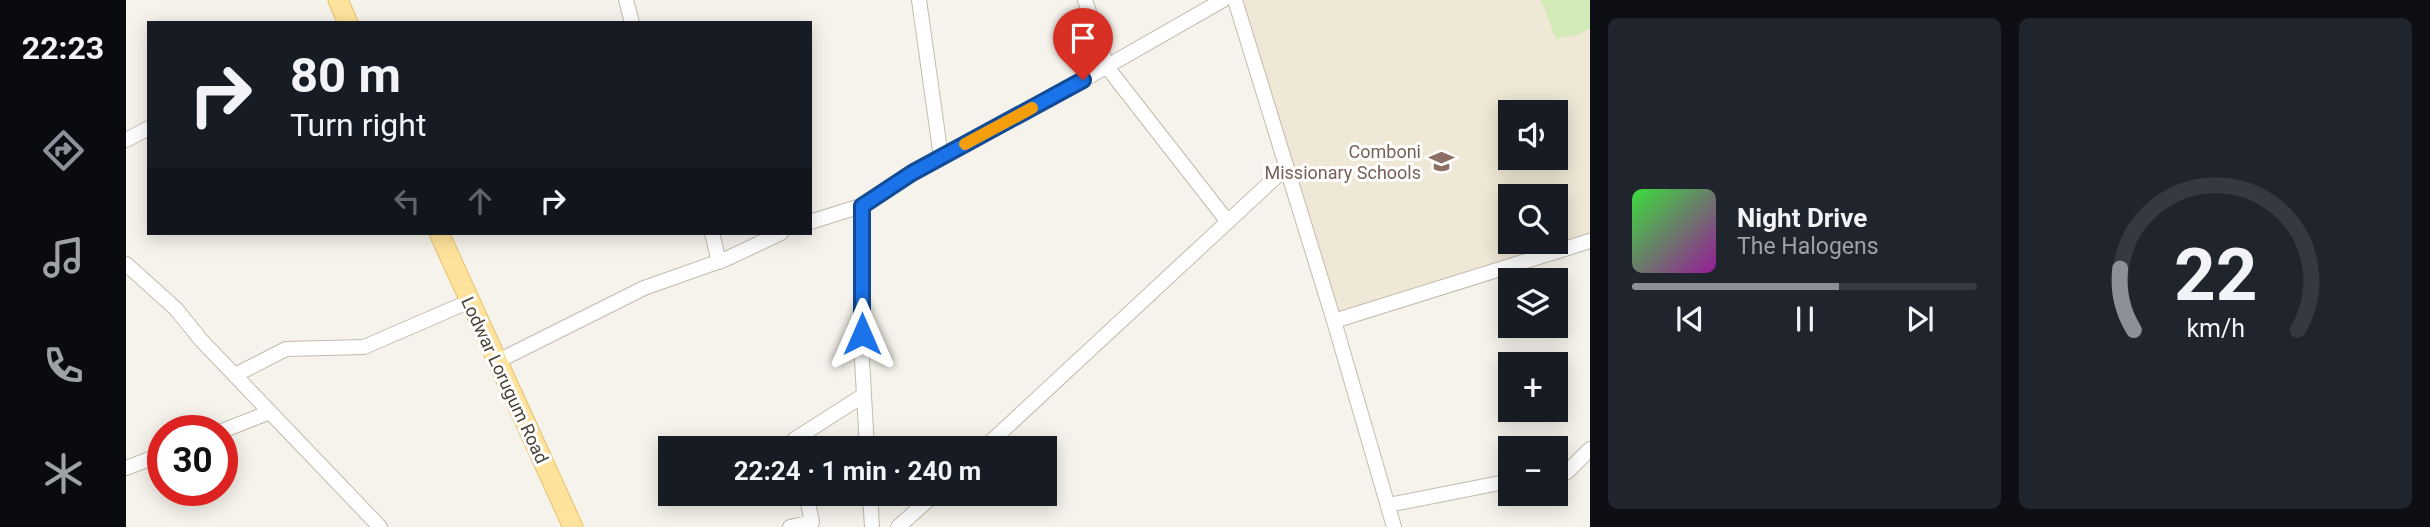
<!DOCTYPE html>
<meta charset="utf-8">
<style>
:root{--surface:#171b24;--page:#20242c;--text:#f1f3f6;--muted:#9ea1a6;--line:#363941;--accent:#8c9099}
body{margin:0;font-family:Roboto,sans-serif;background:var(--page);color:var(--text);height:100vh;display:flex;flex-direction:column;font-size:26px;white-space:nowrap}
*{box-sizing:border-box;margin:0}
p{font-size:23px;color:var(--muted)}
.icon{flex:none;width:38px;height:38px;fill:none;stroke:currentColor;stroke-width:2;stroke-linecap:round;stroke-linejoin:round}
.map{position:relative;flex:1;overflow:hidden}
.sheet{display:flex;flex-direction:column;gap:18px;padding:18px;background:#0d0f14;width:840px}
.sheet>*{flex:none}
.top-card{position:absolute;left:21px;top:21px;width:665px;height:214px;border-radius:0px;box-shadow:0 4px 18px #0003;background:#171b24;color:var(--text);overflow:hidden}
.fabs{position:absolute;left:1372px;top:100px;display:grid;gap:14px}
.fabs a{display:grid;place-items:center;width:70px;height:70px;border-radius:0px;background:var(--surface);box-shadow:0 4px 18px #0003;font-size:35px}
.speed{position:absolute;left:21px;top:415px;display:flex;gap:14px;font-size:35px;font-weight:700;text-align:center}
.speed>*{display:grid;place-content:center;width:91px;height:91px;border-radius:50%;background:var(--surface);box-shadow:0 4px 18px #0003;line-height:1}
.speed .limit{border:10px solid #d22;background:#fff;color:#111}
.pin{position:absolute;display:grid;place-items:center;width:60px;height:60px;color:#fff;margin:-72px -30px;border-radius:50% 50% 50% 0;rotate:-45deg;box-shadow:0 0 7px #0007}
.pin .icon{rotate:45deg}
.me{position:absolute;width:77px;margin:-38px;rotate:0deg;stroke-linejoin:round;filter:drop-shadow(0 0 5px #0008)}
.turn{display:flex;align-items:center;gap:24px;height:147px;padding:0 28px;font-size:32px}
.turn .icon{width:91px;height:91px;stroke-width:2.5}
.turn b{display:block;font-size:49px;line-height:60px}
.lanes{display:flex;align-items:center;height:66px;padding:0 28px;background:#0003;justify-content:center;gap:35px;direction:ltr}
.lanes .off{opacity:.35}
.sheet .widget{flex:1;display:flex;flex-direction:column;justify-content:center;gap:10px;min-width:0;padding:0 24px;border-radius:10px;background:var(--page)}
.sheet .dial{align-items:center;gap:0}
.dial svg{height:182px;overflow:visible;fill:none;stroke:var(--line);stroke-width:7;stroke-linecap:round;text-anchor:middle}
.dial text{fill:var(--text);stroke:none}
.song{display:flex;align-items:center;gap:21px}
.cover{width:84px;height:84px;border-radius:10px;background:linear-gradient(135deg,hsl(120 70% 55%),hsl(300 70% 35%))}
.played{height:7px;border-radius:4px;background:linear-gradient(90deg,var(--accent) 60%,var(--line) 60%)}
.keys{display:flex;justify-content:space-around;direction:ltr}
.sheet .tiles{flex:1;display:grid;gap:18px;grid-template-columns:repeat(2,1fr)}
.trip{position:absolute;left:532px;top:436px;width:399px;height:70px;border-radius:0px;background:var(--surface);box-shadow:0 4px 18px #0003;font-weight:700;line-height:70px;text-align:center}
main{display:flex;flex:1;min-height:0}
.dock{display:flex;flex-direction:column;width:126px;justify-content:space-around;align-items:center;background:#090b0e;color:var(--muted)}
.dock .icon{width:49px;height:49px}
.dock .current{color:var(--accent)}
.dock b{font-size:32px;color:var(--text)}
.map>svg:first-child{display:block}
.education{fill:#efe8d6;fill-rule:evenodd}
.green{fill:#d2eab5}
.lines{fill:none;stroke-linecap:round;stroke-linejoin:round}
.minor-casing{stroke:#c2bbae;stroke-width:16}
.major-casing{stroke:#e6c16a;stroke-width:21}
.minor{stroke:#fff;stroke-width:14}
.major{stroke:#ffe39c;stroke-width:19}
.route-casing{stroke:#114b97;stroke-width:18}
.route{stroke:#1a73e8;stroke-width:12}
.slow{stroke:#f59e0b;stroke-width:12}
.labels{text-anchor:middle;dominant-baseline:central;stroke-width:6;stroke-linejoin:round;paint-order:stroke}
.education-label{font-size:18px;fill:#785e54;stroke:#fff;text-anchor:end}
.street-label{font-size:18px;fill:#4b4439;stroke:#fff}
</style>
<main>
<nav class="dock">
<b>22:23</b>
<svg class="icon current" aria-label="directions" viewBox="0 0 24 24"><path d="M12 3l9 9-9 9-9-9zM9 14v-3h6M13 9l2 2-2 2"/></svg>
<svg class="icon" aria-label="music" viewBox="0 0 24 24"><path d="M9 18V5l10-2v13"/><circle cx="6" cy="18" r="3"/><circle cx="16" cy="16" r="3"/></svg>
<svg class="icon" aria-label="phone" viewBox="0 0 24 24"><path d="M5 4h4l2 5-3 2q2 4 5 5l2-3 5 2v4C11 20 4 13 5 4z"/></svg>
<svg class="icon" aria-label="climate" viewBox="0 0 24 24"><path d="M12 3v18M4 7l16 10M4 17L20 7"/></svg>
</nav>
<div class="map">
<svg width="1464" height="527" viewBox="0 0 1464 527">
<rect width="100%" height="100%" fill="#f6f3ec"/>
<!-- education -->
<path class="education" d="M1116,0H1464V239L1213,317ZM1384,112H1430V158H1384ZM1384,196H1430V242H1384Z"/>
<!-- green -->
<path class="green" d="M1415,0H1464V28L1453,34L1430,39Z"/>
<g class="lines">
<defs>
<path id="minor" d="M500,0L506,23
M793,0L815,157
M959,0L981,67L1102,222
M1109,0L1208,321L1268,527
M0,140L23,128
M684,222L735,206
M586,233L593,262
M0,264L50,309L75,340L254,527
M1208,321L1464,241
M370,362L518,288L600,259L655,233
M109,375L160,349L238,347L342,302
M96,431L144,412
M671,448L669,439L738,395
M741,448L736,360L735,206L786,173L957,80L1097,0
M858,448L1151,176L1162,171
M0,468L37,454
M1430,474L1441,472L1464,449
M744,494L746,527
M1262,505L1384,481
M664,527L686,522L680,494
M772,527L809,494"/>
<path id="major" d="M212,0L222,23
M313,233L447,527"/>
</defs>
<!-- minor casing -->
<use href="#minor" class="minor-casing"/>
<!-- major casing -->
<use href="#major" class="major-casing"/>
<!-- minor -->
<use href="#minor" class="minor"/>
<!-- major -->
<use href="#major" class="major"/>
</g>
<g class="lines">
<defs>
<path id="route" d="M736,334V206L786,173L957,80"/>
</defs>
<!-- route casing -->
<use href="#route" class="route-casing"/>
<!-- route -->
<use href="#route" class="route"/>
<!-- slow -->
<path class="slow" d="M839,144L906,108"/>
</g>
<!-- icons -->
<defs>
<symbol id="school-bare" viewBox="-9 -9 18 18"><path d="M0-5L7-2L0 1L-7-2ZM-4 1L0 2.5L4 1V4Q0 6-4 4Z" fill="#8d6e63" stroke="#fff" stroke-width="2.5" paint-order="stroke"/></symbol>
</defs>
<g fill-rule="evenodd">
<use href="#school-bare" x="1298" y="144" width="35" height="35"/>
</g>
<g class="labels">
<!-- education labels -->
<g class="education-label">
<text x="1295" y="151">Comboni<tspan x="1295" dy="21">Missionary Schools</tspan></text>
</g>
<!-- street labels -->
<g class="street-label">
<text transform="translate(379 380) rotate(65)">Lodwar Lorugum Road</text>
</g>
</g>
</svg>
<div class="fabs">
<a><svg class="icon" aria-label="sound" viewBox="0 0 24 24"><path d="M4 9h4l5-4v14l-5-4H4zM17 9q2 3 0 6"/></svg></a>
<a><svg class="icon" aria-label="search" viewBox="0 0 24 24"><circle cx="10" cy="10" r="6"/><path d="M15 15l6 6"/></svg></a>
<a><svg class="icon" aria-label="layers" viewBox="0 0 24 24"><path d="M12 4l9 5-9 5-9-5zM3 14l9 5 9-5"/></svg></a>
<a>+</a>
<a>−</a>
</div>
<div class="speed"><div class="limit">30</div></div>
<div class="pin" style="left:957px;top:80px;background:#d93025"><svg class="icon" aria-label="arrive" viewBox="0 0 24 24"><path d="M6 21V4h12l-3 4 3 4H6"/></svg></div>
<svg class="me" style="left:736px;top:334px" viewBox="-20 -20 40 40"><path d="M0-17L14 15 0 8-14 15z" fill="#1a73e8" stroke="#fff" stroke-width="4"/></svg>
<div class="trip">22:24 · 1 min · 240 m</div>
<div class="top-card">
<div class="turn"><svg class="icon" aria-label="right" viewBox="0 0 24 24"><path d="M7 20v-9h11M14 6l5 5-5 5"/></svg><div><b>80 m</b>Turn right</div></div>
<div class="lanes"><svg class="icon off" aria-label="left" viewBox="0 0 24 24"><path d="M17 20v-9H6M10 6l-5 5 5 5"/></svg><svg class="icon off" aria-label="ahead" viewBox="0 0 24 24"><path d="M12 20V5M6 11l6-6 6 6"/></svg><svg class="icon" aria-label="right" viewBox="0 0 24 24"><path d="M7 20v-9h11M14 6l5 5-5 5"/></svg></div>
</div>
</div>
<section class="sheet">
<div class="tiles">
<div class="widget">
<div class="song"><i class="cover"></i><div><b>Night Drive</b><p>The Halogens</p></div></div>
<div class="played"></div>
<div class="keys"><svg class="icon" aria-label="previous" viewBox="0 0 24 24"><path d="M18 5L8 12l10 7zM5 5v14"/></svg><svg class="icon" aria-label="pause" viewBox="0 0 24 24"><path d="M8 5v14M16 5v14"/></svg><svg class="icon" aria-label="next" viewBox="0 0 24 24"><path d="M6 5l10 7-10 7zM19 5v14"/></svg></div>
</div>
<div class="widget dial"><svg viewBox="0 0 100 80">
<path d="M14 69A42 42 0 1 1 86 69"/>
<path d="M14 69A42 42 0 0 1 8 42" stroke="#8c9099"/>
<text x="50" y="56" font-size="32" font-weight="700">22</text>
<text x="50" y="72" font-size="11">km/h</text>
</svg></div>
</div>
</section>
</main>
